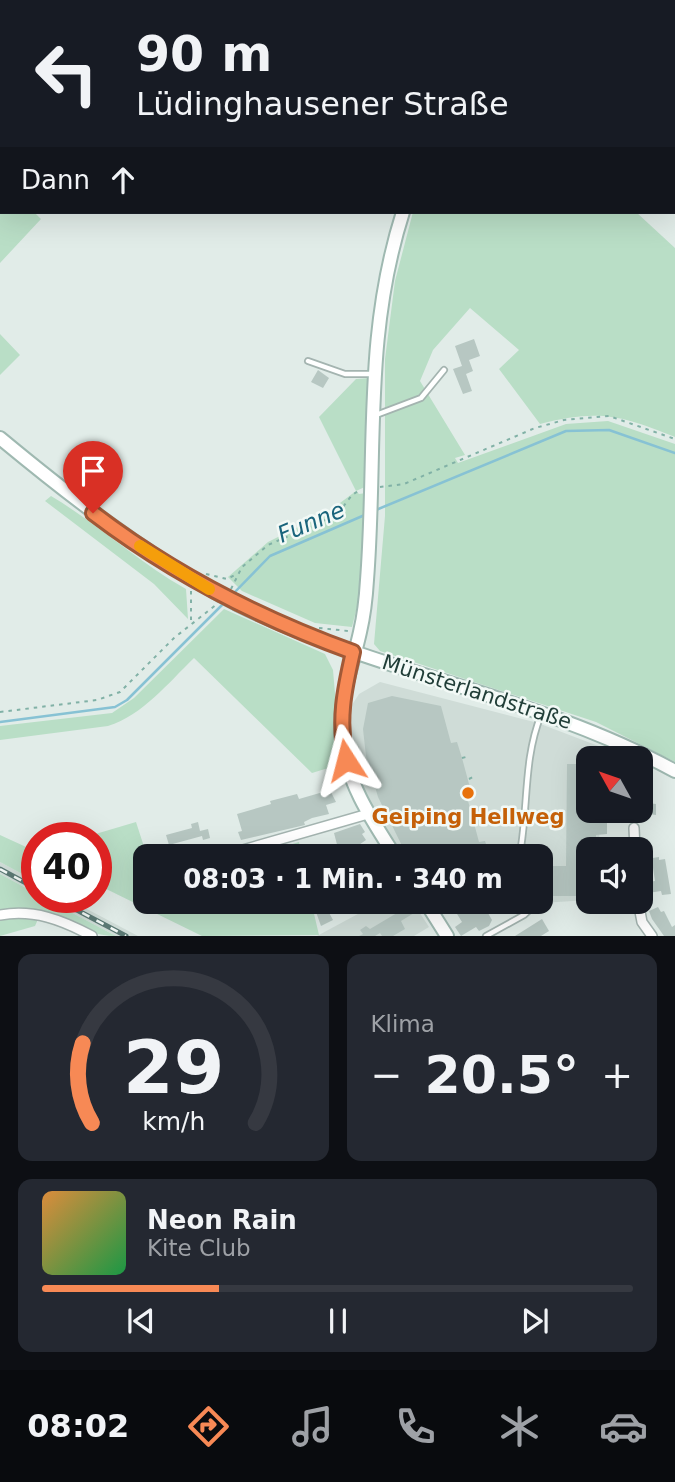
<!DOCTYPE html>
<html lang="de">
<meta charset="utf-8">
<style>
:root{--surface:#171b24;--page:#242831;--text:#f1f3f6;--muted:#9ea1a6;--line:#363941;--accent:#f78955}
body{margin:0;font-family:"DejaVu Sans",sans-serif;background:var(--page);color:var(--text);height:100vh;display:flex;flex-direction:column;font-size:26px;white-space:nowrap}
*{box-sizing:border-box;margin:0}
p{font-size:23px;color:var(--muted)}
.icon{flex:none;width:38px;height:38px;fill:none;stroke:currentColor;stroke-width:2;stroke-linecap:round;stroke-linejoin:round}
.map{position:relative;height:936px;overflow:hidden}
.panel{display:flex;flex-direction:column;gap:18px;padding:18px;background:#0d0f14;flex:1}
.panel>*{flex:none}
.banner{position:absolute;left:0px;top:0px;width:676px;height:214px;box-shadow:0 7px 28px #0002;background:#171b24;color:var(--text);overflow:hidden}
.needle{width:46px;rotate:310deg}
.controls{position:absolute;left:576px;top:746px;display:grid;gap:14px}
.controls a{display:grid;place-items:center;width:77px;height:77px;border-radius:14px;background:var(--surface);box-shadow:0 7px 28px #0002;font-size:35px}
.speed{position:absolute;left:21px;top:822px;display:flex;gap:14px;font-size:35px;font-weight:700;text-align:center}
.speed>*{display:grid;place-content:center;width:91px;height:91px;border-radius:50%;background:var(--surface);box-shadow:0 7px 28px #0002;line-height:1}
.speed .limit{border:10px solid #d22;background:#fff;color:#111}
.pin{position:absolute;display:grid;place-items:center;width:60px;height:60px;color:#fff;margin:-72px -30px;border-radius:50% 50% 50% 0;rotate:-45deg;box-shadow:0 0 7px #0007}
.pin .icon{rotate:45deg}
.me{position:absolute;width:77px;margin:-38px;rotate:351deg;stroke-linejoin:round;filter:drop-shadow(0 0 5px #0008)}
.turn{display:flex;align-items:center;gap:24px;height:147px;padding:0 21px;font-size:32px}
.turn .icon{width:91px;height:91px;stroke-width:2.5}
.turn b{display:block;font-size:49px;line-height:60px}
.then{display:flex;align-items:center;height:66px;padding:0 21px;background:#0003;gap:14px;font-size:26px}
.big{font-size:52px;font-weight:800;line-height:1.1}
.panel .widget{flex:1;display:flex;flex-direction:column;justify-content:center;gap:10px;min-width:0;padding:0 24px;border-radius:14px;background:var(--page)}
.panel .dial{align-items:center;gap:0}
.dial svg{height:182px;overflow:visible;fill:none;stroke:var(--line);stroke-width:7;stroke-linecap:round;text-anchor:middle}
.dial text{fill:var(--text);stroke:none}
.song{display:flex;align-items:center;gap:21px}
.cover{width:84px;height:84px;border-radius:10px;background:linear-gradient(135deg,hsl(30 70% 55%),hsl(140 70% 35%))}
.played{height:7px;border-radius:4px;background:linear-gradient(90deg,var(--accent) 30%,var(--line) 30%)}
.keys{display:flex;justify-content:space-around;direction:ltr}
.heat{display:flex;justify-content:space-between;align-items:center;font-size:38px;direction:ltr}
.panel .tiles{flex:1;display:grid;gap:18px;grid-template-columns:1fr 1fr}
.widget:last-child{grid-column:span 2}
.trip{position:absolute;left:133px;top:844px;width:420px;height:70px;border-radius:14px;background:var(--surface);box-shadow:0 7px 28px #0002;font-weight:800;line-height:70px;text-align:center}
.dock{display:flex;height:112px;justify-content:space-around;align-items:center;background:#090b0e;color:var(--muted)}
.dock .icon{width:49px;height:49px}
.dock .active{color:var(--accent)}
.dock b{font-size:32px;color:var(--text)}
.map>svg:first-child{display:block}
.built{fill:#cfdcd7}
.green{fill:#b9dec6}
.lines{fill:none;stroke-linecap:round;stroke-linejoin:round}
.stream{stroke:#87c2d4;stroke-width:2.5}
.building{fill:#b7c7c2}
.lane-casing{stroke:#a4b4b0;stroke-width:8}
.street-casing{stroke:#a4b4b0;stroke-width:12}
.secondary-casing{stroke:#9fb9b1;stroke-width:16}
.path{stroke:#81b1a6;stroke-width:2;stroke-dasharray:3.5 5;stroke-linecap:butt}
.lane{stroke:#fff;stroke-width:4.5}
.street{stroke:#fff;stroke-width:9}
.secondary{stroke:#fff;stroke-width:12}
.rail-casing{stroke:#5b7974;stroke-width:5}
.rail{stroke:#f2f9f6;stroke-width:2.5;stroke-dasharray:8;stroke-linecap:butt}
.secondary-bridge-casing{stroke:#9fb9b1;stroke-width:16;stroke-linecap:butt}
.secondary-bridge{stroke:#fff;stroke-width:12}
.route-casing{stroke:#a15937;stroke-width:18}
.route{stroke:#f78955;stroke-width:12}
.slow{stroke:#f59e0b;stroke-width:12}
.food-dot{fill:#e8710a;stroke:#f2f9f6;stroke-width:2.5}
.labels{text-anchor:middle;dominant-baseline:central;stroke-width:5;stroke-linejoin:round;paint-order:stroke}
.street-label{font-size:21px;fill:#213e38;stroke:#f2f9f6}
.food-label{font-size:21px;font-weight:bold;fill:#c56008;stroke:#f2f9f6}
.water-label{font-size:23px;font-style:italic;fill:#19647c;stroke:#f2f9f6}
</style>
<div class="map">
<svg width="675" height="936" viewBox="0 0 675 936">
<rect width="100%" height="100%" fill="#e1ece8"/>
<!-- built -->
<path class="built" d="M380,682L538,723L601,747V758H588V810H600L599,849H588V900L527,904V901H541V856H395L367,812L349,753L347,726L350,708L359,694Z
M0,862L37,882V894L0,874Z
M44,898H66L138,936H116Z
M382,901H412L429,927L414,936H317Z"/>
<!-- green -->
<path class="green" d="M0,177L2,212H34L41,219L0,263Z
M413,212H636L675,248V437C621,415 598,409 540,424L499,369L519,350L470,308L433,350L420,381L465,455L455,458L458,463L566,424L608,421L675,444V762L596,722L380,651L374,644L385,516V359L395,281Z
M0,334L20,355L0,375Z
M370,378L367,486L356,491L359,494L366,493L358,603L352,627L315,623L242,591L228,577L268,542L328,512L356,491L319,417L356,379Z
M51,496C98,524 138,562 186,589L188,619L154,584L45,501Z
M224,609L325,654L333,670L341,764L312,773L194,658C168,683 143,715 108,726L0,740V726L112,713L134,698Z
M136,822L147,856L145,874L133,879L140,893L145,895V901H159L184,913L189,901H311L319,935L202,936L96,884V838H82Z
M0,835L37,852V882L0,862Z
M299,842L301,856H254Z
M0,874L37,894V898H44L116,936C70,936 55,900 0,912Z
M15,915L39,917L35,926L0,936V918Z"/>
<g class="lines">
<!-- stream -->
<path class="stream" d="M376,510L566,431L609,430L675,453
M231,596L270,556L367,514
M0,722L115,707L127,700L224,603"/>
</g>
<!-- building -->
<path class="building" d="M474,339L480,356L469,360L473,371L466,374L472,391L463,394L453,369L462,366L455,346Z
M318,370L329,378L323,388L311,382Z
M392,696L441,706L451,743L457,742L462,758L472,795L467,797L479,842L485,841L490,856H407L378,797L366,756L363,729L368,703Z
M567,764H588V810L607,811V834L596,835V849H588V896H541V866H566Z
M330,790L336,802L326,805L329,814L312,818L304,822L305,825L241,840L238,832L242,831L237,814L271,804L270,801L297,794L299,799Z
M640,802L656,804V815L640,813Z
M198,822L200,831L208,829L210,838L203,840L202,836L169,845L166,835L192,828L191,824Z
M360,824L365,832L362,834L366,840L353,849L354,853L340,856L334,833Z
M659,857V860L665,859L671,894L662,895L661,891L648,893L647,882L655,881L653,868L648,869L646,859Z
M449,901H481L492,920L489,926L479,931L476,927L461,936L455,927L462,922Z
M326,907L333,920L321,926L316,912Z
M407,907L414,913L401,921L405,929L393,936H382L380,933L375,936H359L363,934L360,930L366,926L370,929Z
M658,907L661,912L664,911L672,927L675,925V936H664L652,919L649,911Z
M542,919L549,931L541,936H515Z"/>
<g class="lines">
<defs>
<path id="lane" d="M308,361L345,374H373
M376,415L421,398L444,370
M512,856L521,847C528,803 524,757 541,715
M486,936L524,915L536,904"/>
<path id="street" d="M634,828L635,849
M222,856L368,814
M638,901L642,922L652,936
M0,915C34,909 62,920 92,936"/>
<path id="secondary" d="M485,2V0
M0,438C70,496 140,550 220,595
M237,604C378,674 536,695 675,771
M395,856C372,820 348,785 342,741C337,703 352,669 360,632C364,615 366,597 367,580C377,452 363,337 403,212
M425,901L447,936"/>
</defs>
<!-- lane casing -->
<use href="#lane" class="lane-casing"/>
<!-- street casing -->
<use href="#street" class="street-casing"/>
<!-- secondary casing -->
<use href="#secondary" class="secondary-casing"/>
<!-- path -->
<path class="path" d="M380,487L404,484L535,428L564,420L609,416L675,439
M206,574L227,579L237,574
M231,589L242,567L268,545L337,515L352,495L360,490
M191,591V620
M319,628L348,631
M0,712L97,700L120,692L174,638L217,604
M462,758L466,757
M469,779L473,777
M441,905L446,901"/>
<!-- lane -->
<use href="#lane" class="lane"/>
<!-- street -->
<use href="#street" class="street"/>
<!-- secondary -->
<use href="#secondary" class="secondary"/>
<defs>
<path id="rail" d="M0,869L37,889
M54,898L126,936"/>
</defs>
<!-- rail casing -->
<use href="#rail" class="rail-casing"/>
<!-- rail -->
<use href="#rail" class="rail"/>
<defs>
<path id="secondary-bridge" d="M220,595L237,604"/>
</defs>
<!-- secondary-bridge casing -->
<use href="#secondary-bridge" class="secondary-bridge-casing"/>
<!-- secondary-bridge -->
<use href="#secondary-bridge" class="secondary-bridge"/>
</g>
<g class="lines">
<defs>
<path id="route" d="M93,513C173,574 259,618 353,652C344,691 338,720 346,760"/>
</defs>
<!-- route casing -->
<use href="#route" class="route-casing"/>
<!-- route -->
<use href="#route" class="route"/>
<!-- slow -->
<path class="slow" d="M140,546L209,589"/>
</g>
<!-- markers -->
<circle class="food-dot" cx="468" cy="793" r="7"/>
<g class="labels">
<!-- street labels -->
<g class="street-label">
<text transform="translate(477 692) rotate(18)">Münsterlandstraße</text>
</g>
<!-- food labels -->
<g class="food-label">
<text x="468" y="817">Geiping Hellweg</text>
</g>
<!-- water labels -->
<g class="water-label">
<text transform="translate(311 522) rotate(-23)">Funne</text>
</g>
</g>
</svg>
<div class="controls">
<a><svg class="needle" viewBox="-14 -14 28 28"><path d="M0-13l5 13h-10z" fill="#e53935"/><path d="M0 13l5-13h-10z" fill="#9ea1a6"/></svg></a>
<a><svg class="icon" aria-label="sound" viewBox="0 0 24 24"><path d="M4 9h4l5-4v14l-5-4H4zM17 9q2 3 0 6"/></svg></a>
</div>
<div class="speed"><div class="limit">40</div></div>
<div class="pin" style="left:93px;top:513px;background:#d93025"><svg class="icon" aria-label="arrive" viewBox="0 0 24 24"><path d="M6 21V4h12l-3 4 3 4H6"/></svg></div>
<svg class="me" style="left:346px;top:760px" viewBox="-20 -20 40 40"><path d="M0-17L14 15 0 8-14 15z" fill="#f78955" stroke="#fff" stroke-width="4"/></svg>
<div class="trip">08:03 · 1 Min. · 340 m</div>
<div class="banner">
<div class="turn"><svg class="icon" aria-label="left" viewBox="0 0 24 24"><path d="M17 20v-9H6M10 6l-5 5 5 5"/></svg><div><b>90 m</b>Lüdinghausener Straße</div></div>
<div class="then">Dann<svg class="icon" aria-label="ahead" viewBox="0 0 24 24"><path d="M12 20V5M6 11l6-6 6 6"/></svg></div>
</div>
</div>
<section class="panel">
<div class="tiles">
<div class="widget dial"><svg viewBox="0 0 100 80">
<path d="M14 69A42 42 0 1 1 86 69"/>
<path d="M14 69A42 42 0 0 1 10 34" stroke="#f78955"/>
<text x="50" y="56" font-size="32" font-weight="700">29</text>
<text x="50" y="72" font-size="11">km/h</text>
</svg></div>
<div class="widget"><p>Klima</p>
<div class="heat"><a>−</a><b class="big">20.5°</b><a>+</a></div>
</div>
<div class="widget">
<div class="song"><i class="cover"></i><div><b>Neon Rain</b><p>Kite Club</p></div></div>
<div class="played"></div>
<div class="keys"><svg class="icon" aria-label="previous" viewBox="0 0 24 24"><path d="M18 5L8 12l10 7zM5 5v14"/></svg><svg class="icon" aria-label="pause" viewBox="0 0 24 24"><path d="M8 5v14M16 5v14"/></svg><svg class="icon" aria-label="next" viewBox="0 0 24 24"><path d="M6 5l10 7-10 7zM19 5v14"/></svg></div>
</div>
</div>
</section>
<nav class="dock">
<b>08:02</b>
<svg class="icon active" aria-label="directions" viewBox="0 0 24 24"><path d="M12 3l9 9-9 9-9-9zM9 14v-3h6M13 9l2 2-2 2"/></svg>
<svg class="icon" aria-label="music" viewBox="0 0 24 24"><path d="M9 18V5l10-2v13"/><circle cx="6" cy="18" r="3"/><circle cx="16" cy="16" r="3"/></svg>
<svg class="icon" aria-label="phone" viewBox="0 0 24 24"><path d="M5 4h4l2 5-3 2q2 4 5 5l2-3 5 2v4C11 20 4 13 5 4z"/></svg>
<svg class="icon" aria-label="climate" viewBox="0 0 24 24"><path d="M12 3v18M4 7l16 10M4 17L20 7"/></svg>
<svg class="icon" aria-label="car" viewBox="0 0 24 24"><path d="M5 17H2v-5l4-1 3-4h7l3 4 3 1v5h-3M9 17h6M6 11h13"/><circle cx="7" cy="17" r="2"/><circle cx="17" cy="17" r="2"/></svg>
</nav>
